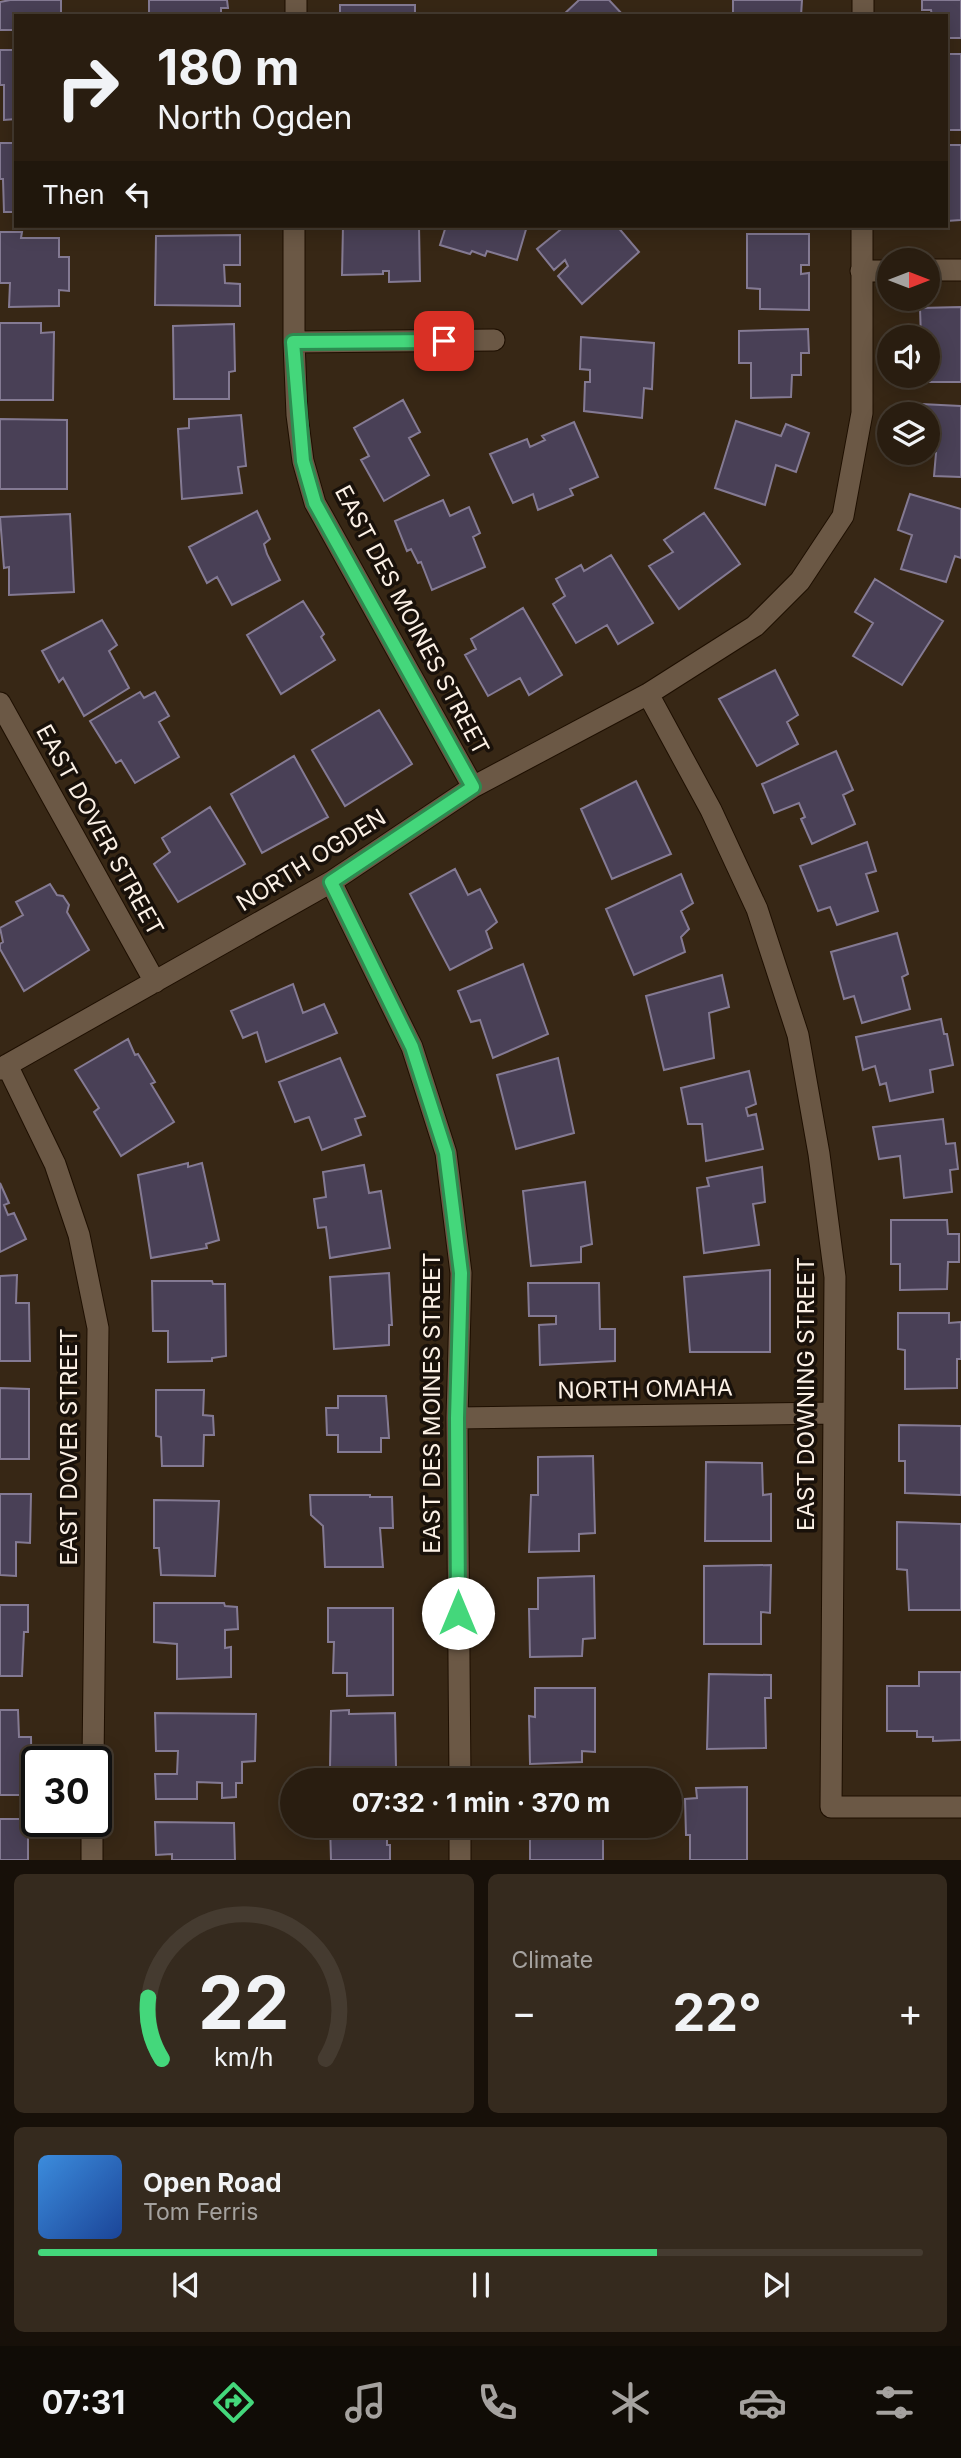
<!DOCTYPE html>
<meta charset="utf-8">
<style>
:root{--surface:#291d10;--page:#352a1e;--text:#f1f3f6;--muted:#a5a29f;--line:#453b30;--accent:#44d77b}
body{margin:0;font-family:Inter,sans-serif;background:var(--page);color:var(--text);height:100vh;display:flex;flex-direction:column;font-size:26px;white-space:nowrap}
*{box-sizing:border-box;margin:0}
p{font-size:23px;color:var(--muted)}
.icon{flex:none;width:38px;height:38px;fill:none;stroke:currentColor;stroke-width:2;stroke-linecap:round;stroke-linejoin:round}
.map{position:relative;height:1860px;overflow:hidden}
.drawer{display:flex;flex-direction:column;gap:14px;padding:14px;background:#171009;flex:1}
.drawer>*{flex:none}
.guide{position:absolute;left:14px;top:14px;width:934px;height:214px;border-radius:0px;box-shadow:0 4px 18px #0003,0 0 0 2px var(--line);background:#291d10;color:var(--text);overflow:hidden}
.needle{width:46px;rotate:90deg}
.controls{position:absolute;left:877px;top:248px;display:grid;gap:14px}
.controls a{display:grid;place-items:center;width:63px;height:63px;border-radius:50%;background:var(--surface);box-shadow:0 4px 18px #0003,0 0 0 2px var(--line);font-size:35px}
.speed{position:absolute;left:21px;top:1746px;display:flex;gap:14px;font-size:35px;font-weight:700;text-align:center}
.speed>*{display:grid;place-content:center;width:91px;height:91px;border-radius:50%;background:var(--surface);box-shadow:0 4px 18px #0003,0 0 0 2px var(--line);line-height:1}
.speed .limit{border:4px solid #111;border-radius:10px;background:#fff;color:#111}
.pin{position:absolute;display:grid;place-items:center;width:60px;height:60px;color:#fff;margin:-30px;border-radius:14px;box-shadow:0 4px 10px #0006}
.me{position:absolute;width:77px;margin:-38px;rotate:0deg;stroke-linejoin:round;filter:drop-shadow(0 0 5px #0008)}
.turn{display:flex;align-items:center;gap:24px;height:147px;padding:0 28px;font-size:32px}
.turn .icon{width:91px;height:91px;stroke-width:2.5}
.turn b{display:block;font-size:49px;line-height:60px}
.then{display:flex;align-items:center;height:66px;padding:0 28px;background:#0003;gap:14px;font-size:26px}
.big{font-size:52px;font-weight:700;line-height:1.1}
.drawer .tile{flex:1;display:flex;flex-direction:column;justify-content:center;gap:10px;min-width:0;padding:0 24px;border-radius:10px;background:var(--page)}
.drawer .dial{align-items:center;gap:0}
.dial svg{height:182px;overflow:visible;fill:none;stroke:var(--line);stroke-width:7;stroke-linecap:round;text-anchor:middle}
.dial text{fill:var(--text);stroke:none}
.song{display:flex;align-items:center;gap:21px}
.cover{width:84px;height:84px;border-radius:10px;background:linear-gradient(135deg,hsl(210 70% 55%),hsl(220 70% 35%))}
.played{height:7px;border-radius:4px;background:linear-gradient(90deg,var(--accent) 70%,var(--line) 70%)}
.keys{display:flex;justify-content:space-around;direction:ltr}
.heat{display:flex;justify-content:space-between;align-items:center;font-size:38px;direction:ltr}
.drawer .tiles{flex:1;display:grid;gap:14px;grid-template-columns:1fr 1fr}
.tile:last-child{grid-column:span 2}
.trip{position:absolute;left:280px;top:1768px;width:402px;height:70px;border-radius:35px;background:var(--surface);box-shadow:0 4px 18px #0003,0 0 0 2px var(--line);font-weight:700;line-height:70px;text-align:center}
.menu{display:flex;height:112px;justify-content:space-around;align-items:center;background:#100c06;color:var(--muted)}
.menu .icon{width:49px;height:49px}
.menu .active{color:var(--accent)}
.menu b{font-size:32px;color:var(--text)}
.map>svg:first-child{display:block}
.building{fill:#494056;stroke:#847a93;stroke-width:2}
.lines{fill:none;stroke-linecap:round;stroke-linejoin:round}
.street-casing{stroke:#1e0f01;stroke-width:23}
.street{stroke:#6b5845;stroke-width:21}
.route-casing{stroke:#2c8c50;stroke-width:18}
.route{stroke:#44d77b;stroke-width:12}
.labels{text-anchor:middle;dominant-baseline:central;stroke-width:7;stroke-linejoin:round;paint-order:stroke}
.street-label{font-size:23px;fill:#fbf0e5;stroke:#19110a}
</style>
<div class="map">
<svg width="961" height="1860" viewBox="0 0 961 1860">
<rect width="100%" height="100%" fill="#372715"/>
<!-- building -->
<path class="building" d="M10,0H61V16H16L15,38V30H0V2Z
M149,0H227L228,8H221V16H149Z
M579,0H609L624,16H562Z
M733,0H802L801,16H733Z
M922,0H961V38H947V16H932L931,10H922Z
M340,5H415V16H340Z
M0,50H16V119L4,120V85H0Z
M947,54H961V130H947Z
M0,143H16V212H4L3,179H0Z
M947,145H961V220L947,221Z
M343,226H419L420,281L389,282V271H383V274L342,275Z
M446,226H527L517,260L487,251L485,256L472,251L470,254L440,245Z
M565,226H617L639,252L582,304L558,276L568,266L565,260L554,270L537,249Z
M0,232H22L21,238H59V257H69V291L59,290V306L9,307L10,283H0Z
M747,234H809V265H801V274L809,273V310L760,309V289L747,288Z
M240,235V265H224L225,283L240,284V306L155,305L156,236Z
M961,307V382H922V376H928V353L930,352L931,343H928V338H921L920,308Z
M0,323H41V333L54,332L53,400H0Z
M234,324L235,371L229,372V399H174L173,326Z
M808,329L809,353H801V375H792L791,397L751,398V363H739V331Z
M581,337L654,343L652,389L644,388L642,418L584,411L585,382H590V370L580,369Z
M403,400L420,432L409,438L429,475L384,501L361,460L369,456L354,428Z
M921,404L961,406V477L934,476L936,453H928V415H921Z
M241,415L246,466L238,467L242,493L182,499L178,429L189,428V419Z
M0,419L67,420V489H0Z
M736,421L781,436L786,424L809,433L796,472L776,465L765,505L715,488Z
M574,422L598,477L570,489L573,495L538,510L533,494L513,503L490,454L527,439L530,447L545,440L542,436Z
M910,494L961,509V558L955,556L946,582L901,569L912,535L898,530Z
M443,500L450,516L469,507L480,533L473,537L485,567L432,590L421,562L418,563L411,549L407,551L395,521Z
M257,511L270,539L264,544L267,554L280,580L232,605L217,577L207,583L189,547Z
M704,513L740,564L679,609L649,566L673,552L664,540Z
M70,514L74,592L9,595V567L4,568L0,517Z
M611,555L653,623L618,644L607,625L576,643L553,604L565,596L556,579L581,565L584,571Z
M875,579L943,621L902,685L853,656L873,623L855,612Z
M303,601L324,634L321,637L335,660L281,694L247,635Z
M523,608L562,675L529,695L520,678L488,696L465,655L476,649L471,639Z
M102,620L117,645L109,651L129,688L84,716L63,678L59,682L42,651Z
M775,670L798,715L787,722L798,744L757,766L719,699Z
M140,692L144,698L155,692L169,716L159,722L179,757L135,783L121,760L116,763L90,721Z
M379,710L412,764L345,806L312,750Z
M836,751L853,790L843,795L855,824L812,844L801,819L805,817L799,803L774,813L762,784Z
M294,756L328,817L262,853L231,794Z
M636,781L671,854L612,879L581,809Z
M210,807L245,864L178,902L154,864L170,852L162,838Z
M867,842L876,871L866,874L878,911L837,925L830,907L818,911L800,866Z
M455,869L468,895L480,889L497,922L486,931L492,948L450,970L410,894Z
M681,874L693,903L681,911L689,929L681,937L685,952L634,975L606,909Z
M50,884L57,895L63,896L69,905L67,912L89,950L24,991L0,949V944L3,942L0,928L23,915L16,902Z
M897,933L908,974L902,977L910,1009L862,1023L854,996L844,999L831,952Z
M523,964L548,1034L493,1058L480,1020L471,1022L458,991Z
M722,975L729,1007L709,1013L714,1058L664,1070L646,996Z
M293,984L303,1013L324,1004L337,1033L266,1062L257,1032L243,1038L231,1011Z
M941,1019L944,1034H947L953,1065L930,1070L933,1092L890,1101L886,1083L880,1085L875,1066L863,1070L856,1037Z
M128,1039L135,1055L138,1054L155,1082L151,1084L174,1122L121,1156L94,1112L99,1108L75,1070Z
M340,1058L365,1116L355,1119L361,1135L322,1150L309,1117L295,1122L279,1082Z
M558,1058L574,1133L516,1149L497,1075Z
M749,1071L756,1104L746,1108L748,1116L756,1114L763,1149L706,1161L702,1124H688L681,1088Z
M943,1119L946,1144L955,1143L958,1169L950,1170L952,1192L904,1198L900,1156L879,1159L873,1127Z
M188,1163V1167L202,1163L219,1240L206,1244L207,1248L151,1258L138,1175Z
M364,1165L369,1193L381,1191L390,1248L330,1258L326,1227L318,1228L314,1199L326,1197L323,1172Z
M762,1167L765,1202L753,1204L759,1245L704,1253L697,1188L709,1186L707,1178Z
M585,1182L592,1244L581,1247V1262L531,1266L523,1191Z
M0,1183L9,1203L4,1205L8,1215L14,1213L26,1239L0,1252Z
M891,1220H947L948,1234H959V1262H948L947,1289L900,1290V1264H891Z
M770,1270V1352H690L684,1277Z
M389,1273L392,1325H389V1345L334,1349L330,1277Z
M17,1275L16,1303H29L30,1361H0V1276Z
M152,1281H212L213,1284H225L226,1356L212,1358V1361L168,1362V1331H153Z
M528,1283H599L600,1329H615V1361L540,1365L539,1325L556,1324V1316H529Z
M898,1313H949V1323L961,1322V1359H957V1388L905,1389V1350L898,1349Z
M0,1388L29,1389V1459H0Z
M156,1390H204L203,1415L213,1416L214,1435H204L203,1466H162L161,1437L156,1436Z
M338,1396H386L389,1438H381V1452H338V1435H327L326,1408H338Z
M899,1425L961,1426V1495L905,1493V1461H899Z
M593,1456L595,1533L579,1534V1551L529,1552L531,1495H538V1457Z
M706,1462L762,1463L763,1495L771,1494V1541H705Z
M0,1494H31L30,1543L16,1542V1576L0,1575Z
M310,1495H370V1497H392L393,1528H380L383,1567H325L323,1526L311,1515Z
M154,1500L219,1501L215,1576L161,1575L159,1548H154Z
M897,1522L961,1524V1610H909L907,1570L897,1569Z
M771,1565L770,1613L761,1612V1644H704V1566Z
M594,1576L595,1638L583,1639L582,1656L530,1657L529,1609H538V1578Z
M154,1603H224L225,1606L237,1607L238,1629L225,1630V1648L231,1647V1677L177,1679V1644L154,1642Z
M0,1605H28V1632H24L22,1676H0Z
M328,1608H393V1695L347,1696V1673H333L334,1642H328Z
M919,1672H961V1740L933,1741V1737H917V1731H887V1686H919Z
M709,1674L771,1675V1698H765L766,1748L707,1749Z
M535,1688H595V1752L582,1751V1762L530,1764L529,1716L535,1717Z
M0,1710H18L19,1737H31L32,1795H0Z
M349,1710V1714L395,1713L396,1767L389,1768L390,1780H342V1768H330L331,1711Z
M155,1713L256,1714L255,1761L242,1762V1783H236V1797L222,1798V1783L197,1782V1799H156L155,1774H177L178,1751H156Z
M747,1787V1860H690V1835H686L685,1799L697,1798L696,1788Z
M0,1819H28V1860H0Z
M155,1822L234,1823L235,1860H172V1854L156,1855Z
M330,1825H387V1845H390V1860H331Z
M530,1825H603V1860H530Z"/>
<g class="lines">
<defs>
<path id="street" d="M296,16V0
M863,16V0
M294,226V342L297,415L303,461L315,503L473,787
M928,270H961
M861,271H889
M294,342L494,340
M648,694L711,810L757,909L798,1035L819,1154L835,1277L831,1807H961
M0,703L155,982
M331,882L412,1047L446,1153L461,1273L457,1418L460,1780
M7,1065L55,1164L79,1235L98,1328L93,1762
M0,1069L331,882L473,787L648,694L755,626L800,581L843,516L862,413V226
M457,1418L834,1413
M460,1825V1860
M92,1860V1822"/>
</defs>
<!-- street casing -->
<use href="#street" class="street-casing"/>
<!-- street -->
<use href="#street" class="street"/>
</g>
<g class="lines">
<defs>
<path id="route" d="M444,341L293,342L303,461L315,503L473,787L331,882L412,1047L446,1153L461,1273L457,1418L458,1613"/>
</defs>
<!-- route casing -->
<use href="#route" class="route-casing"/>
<!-- route -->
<use href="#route" class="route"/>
</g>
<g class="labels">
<!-- street labels -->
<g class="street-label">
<text transform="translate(412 620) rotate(62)">EAST DES MOINES STREET</text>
<text transform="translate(100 830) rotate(61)">EAST DOVER STREET</text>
<text transform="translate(311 860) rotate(-32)">NORTH OGDEN</text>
<text transform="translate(645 1389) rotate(-1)">NORTH OMAHA</text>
<text transform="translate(806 1394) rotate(-90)">EAST DOWNING STREET</text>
<text transform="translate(432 1403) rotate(-90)">EAST DES MOINES STREET</text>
<text transform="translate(69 1447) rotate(-90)">EAST DOVER STREET</text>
</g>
</g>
</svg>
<div class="controls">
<a><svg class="needle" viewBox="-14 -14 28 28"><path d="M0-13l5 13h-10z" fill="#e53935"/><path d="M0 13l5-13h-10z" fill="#a5a29f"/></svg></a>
<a><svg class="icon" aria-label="sound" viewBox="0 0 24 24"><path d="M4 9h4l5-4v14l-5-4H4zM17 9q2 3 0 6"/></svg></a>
<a><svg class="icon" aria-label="layers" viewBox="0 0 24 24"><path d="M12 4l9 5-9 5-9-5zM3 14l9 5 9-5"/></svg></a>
</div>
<div class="speed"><div class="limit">30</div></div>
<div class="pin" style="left:444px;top:341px;background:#d93025"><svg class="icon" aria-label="arrive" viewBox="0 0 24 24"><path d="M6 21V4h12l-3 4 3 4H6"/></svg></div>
<svg class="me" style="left:458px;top:1613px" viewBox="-20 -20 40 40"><circle r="19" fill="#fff"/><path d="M0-13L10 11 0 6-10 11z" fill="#44d77b"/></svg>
<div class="trip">07:32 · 1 min · 370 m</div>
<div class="guide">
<div class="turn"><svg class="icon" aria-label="right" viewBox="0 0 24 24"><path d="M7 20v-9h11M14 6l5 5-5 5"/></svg><div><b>180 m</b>North Ogden</div></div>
<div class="then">Then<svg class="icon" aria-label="left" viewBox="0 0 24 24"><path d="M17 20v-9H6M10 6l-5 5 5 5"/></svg></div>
</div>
</div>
<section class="drawer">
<div class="tiles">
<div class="tile dial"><svg viewBox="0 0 100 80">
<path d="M14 69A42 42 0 1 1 86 69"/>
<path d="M14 69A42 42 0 0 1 8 42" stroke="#44d77b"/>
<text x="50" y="56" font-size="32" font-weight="700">22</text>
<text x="50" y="72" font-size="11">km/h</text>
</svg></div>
<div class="tile"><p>Climate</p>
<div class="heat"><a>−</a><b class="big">22°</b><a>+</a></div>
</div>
<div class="tile">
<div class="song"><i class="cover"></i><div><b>Open Road</b><p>Tom Ferris</p></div></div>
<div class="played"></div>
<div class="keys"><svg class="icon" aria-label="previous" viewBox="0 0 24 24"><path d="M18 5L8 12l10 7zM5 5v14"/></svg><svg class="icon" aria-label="pause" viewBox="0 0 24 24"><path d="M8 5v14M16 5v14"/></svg><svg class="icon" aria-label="next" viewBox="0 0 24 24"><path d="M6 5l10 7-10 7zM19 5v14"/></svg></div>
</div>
</div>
</section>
<nav class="menu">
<b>07:31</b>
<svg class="icon active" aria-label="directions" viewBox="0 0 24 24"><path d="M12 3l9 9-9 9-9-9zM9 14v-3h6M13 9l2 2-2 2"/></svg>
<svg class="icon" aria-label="music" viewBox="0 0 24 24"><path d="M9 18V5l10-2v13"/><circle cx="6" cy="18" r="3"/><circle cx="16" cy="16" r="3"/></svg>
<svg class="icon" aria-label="phone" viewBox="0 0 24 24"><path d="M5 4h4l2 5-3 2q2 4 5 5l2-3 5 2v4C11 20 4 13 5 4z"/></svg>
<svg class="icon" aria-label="climate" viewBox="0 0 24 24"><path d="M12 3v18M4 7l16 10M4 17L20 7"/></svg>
<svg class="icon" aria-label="car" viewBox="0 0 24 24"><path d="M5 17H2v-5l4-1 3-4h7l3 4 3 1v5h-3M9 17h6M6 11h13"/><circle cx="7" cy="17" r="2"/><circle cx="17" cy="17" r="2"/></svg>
<svg class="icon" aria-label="filters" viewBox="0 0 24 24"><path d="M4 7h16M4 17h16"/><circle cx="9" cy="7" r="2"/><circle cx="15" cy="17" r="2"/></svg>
</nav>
